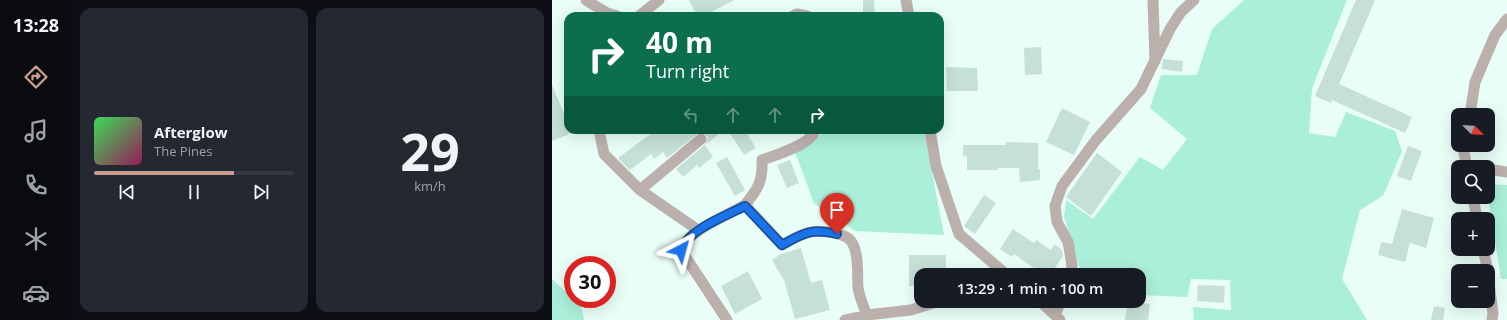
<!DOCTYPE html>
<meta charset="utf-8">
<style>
:root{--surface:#171b24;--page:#242831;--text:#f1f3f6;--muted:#9ea1a6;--line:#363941;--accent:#ca9d8f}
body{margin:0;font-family:"Open Sans",sans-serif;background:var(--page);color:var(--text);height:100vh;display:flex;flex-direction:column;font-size:15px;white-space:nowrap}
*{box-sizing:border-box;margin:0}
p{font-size:13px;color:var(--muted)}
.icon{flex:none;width:22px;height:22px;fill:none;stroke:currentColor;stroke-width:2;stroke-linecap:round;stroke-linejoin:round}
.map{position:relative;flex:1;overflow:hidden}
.sheet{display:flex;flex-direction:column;gap:8px;padding:8px;background:#0d0f14;width:480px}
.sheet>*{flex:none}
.top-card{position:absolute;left:12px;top:12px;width:380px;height:122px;border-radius:12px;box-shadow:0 4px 16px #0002;background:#0b6e4f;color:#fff;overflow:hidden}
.needle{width:26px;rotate:114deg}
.controls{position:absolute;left:899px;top:108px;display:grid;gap:8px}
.controls a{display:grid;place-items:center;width:44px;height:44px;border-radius:8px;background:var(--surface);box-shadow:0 4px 16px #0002;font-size:20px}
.speed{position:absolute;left:12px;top:256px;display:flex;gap:8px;font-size:20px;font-weight:700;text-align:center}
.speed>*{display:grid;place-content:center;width:52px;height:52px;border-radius:50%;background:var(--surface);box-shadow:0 4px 16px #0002;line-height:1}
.speed .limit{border:6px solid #d22;background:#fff;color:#111}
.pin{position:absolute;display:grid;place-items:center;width:34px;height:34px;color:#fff;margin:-41px -17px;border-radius:50% 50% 50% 0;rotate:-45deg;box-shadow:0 0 4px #0007}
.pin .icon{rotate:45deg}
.me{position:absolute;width:44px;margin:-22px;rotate:39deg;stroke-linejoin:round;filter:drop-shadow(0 0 3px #0008)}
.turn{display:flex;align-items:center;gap:14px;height:84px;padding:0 16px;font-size:18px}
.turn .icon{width:52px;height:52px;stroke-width:2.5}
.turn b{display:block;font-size:28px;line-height:34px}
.lanes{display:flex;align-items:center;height:38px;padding:0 16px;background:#0003;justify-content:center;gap:20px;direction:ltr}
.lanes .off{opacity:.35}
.sheet .tile{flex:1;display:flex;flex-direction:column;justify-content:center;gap:6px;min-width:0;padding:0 14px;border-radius:12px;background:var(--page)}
.sheet .dial{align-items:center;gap:0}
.dial b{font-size:52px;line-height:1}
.song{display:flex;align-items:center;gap:12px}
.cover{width:48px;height:48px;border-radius:6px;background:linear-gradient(135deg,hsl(130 70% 55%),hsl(330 70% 35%))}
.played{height:4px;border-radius:2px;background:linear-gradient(90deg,var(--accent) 70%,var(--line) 70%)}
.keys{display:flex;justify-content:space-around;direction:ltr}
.sheet .tiles{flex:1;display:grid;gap:8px;grid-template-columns:repeat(2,1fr)}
.trip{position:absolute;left:362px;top:268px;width:232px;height:40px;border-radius:12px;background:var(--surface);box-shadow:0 4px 16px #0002;font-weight:600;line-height:40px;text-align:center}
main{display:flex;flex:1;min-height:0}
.dock{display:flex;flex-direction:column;width:72px;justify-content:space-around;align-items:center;background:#090b0e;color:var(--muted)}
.dock .icon{width:28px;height:28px}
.dock .active{color:var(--accent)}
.dock b{font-size:18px;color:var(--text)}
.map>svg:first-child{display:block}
.green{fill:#aaefd9}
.building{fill:#c5e0d7}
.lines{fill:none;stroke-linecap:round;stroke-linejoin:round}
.minor{stroke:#bcb0ad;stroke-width:11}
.tertiary{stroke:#bcb0ad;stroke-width:11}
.route-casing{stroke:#114b97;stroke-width:10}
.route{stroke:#1a73e8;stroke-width:7}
</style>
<main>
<nav class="dock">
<b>13:28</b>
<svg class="icon active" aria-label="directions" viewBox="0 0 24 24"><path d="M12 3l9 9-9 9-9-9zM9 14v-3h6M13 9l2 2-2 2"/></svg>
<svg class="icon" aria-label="music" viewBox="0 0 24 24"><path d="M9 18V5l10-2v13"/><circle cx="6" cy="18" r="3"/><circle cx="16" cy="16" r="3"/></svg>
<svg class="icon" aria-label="phone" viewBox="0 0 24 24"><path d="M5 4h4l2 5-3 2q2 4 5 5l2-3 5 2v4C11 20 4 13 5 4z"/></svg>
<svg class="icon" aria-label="climate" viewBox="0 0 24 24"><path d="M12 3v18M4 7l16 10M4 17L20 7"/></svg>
<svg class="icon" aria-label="car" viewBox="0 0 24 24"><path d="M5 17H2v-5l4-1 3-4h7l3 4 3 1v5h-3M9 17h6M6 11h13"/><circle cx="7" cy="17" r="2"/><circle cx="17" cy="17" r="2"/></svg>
</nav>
<section class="sheet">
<div class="tiles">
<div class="tile">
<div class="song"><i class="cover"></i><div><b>Afterglow</b><p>The Pines</p></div></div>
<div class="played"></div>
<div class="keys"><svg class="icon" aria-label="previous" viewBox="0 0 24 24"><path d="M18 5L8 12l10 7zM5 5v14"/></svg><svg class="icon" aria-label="pause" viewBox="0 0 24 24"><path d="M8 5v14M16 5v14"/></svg><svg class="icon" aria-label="next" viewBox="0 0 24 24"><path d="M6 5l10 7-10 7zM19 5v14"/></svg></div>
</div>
<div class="tile dial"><b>29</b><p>km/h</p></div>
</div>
</section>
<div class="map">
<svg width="955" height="320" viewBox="0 0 955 320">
<rect width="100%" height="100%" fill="#e8fef6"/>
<!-- green -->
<path class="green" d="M692,0H795L760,88L757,133L783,137L794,112L843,131L850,151L831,196L808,210L790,279L815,320H642L641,307L679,310L678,280L639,279L635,297L587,295V275H530L512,217L514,200L541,219L588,157L611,170L635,139L598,108L609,75H645L660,29Z
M270,130H372L392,235L303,231L262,203L243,152L271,133Z
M936,184L955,185V279H949L936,197Z
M0,279L29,306L32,320H0Z"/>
<!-- building -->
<path class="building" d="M137,0H182L152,16H145Z
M311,0H322L323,14H311Z
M804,0H823L787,84L860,117L853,133L780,100L779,103L763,96Z
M489,47L490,74L473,75L472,48Z
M611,59L631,61L630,72L610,69Z
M394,67L425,68L426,91H395Z
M0,85L16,123V130H19L20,133L0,141Z
M510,108L538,122L522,155L494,142Z
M104,130H172L153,145L161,157L147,168L145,165L131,177L124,169L154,144L156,137L152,133L145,134L115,158L111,152L102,159L99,154L78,170L66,158Z
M176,130H193L204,148L192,155Z
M454,142L486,143V169H488V180L468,182L467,168H446V170H415V156H411V145H454Z
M856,146L870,151L859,181L845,176Z
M545,153L570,172L539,216L514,197Z
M175,157L193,190L183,196L164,163Z
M238,160L247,183L235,188L225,165Z
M432,195L444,203L423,234L412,226Z
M850,209L882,218L874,248L858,243L853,262L826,255L829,242L840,244Z
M461,229L482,243L484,240L499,250L502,244L510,250L511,256L498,275H482L485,270L462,254L460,257L448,249Z
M249,248L259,283L270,280L278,310L243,319L232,280L220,260L229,254Z
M357,255H394V275H368V286H357Z
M196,271L210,299L183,314L169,286Z
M646,285L673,286L672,303L645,301Z
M576,301L598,304L596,320H573Z
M882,306L893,308L891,320H879Z"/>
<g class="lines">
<!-- minor -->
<path class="minor" d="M34,0L55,13L65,16
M354,0L357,16
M601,0L603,61
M87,16L107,0
M241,16L245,14L255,16
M47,130L52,154L88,190L146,230
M263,130C259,145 224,155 210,160C211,181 206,189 193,205L230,245C249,234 259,228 282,233C286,234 293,236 296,238C308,247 305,275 306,288C308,298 311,306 315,315
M378,130L384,166L407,234L455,275
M936,169L955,172
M88,190L149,139
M519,275L520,265L516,242L505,222L503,206L510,186L544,140L589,89L618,29L629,12L642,0
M476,301H488
M488,301L508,320
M503,315L509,301
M175,320L129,250C135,231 176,215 193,205
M293,320L315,315L359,310L388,301"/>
<!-- tertiary -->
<path class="tertiary" d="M918,115L923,82L943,35L955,19
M913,145L912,153L915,167
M921,197L925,219
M931,249L936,271
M936,274L941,314L940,320"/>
</g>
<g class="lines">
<defs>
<path id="route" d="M129,250C135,230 176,215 193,206L230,245C252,233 259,228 285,234"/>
</defs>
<!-- route casing -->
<use href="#route" class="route-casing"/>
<!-- route -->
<use href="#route" class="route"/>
</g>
</svg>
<div class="controls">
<a><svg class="needle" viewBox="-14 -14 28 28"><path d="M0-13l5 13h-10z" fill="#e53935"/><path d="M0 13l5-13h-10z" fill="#9ea1a6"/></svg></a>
<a><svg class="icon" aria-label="search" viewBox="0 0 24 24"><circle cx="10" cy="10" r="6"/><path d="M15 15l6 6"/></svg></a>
<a>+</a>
<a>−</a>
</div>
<div class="speed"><div class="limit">30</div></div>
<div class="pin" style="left:285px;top:234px;background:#d93025"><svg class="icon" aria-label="arrive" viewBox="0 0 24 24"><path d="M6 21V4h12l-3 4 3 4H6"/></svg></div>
<svg class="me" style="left:129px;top:250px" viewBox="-20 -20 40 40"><path d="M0-17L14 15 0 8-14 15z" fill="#1a73e8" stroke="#fff" stroke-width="4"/></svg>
<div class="trip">13:29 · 1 min · 100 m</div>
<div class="top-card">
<div class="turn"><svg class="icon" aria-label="right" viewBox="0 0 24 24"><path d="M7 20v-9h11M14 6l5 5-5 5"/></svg><div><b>40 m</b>Turn right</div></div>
<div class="lanes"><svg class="icon off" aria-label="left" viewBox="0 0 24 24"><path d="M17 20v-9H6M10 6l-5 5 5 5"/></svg><svg class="icon off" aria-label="ahead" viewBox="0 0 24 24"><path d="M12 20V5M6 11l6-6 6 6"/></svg><svg class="icon off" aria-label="ahead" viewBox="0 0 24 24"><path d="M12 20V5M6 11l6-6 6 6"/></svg><svg class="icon" aria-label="right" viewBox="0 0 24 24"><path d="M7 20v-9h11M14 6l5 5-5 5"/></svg></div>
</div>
</div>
</main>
